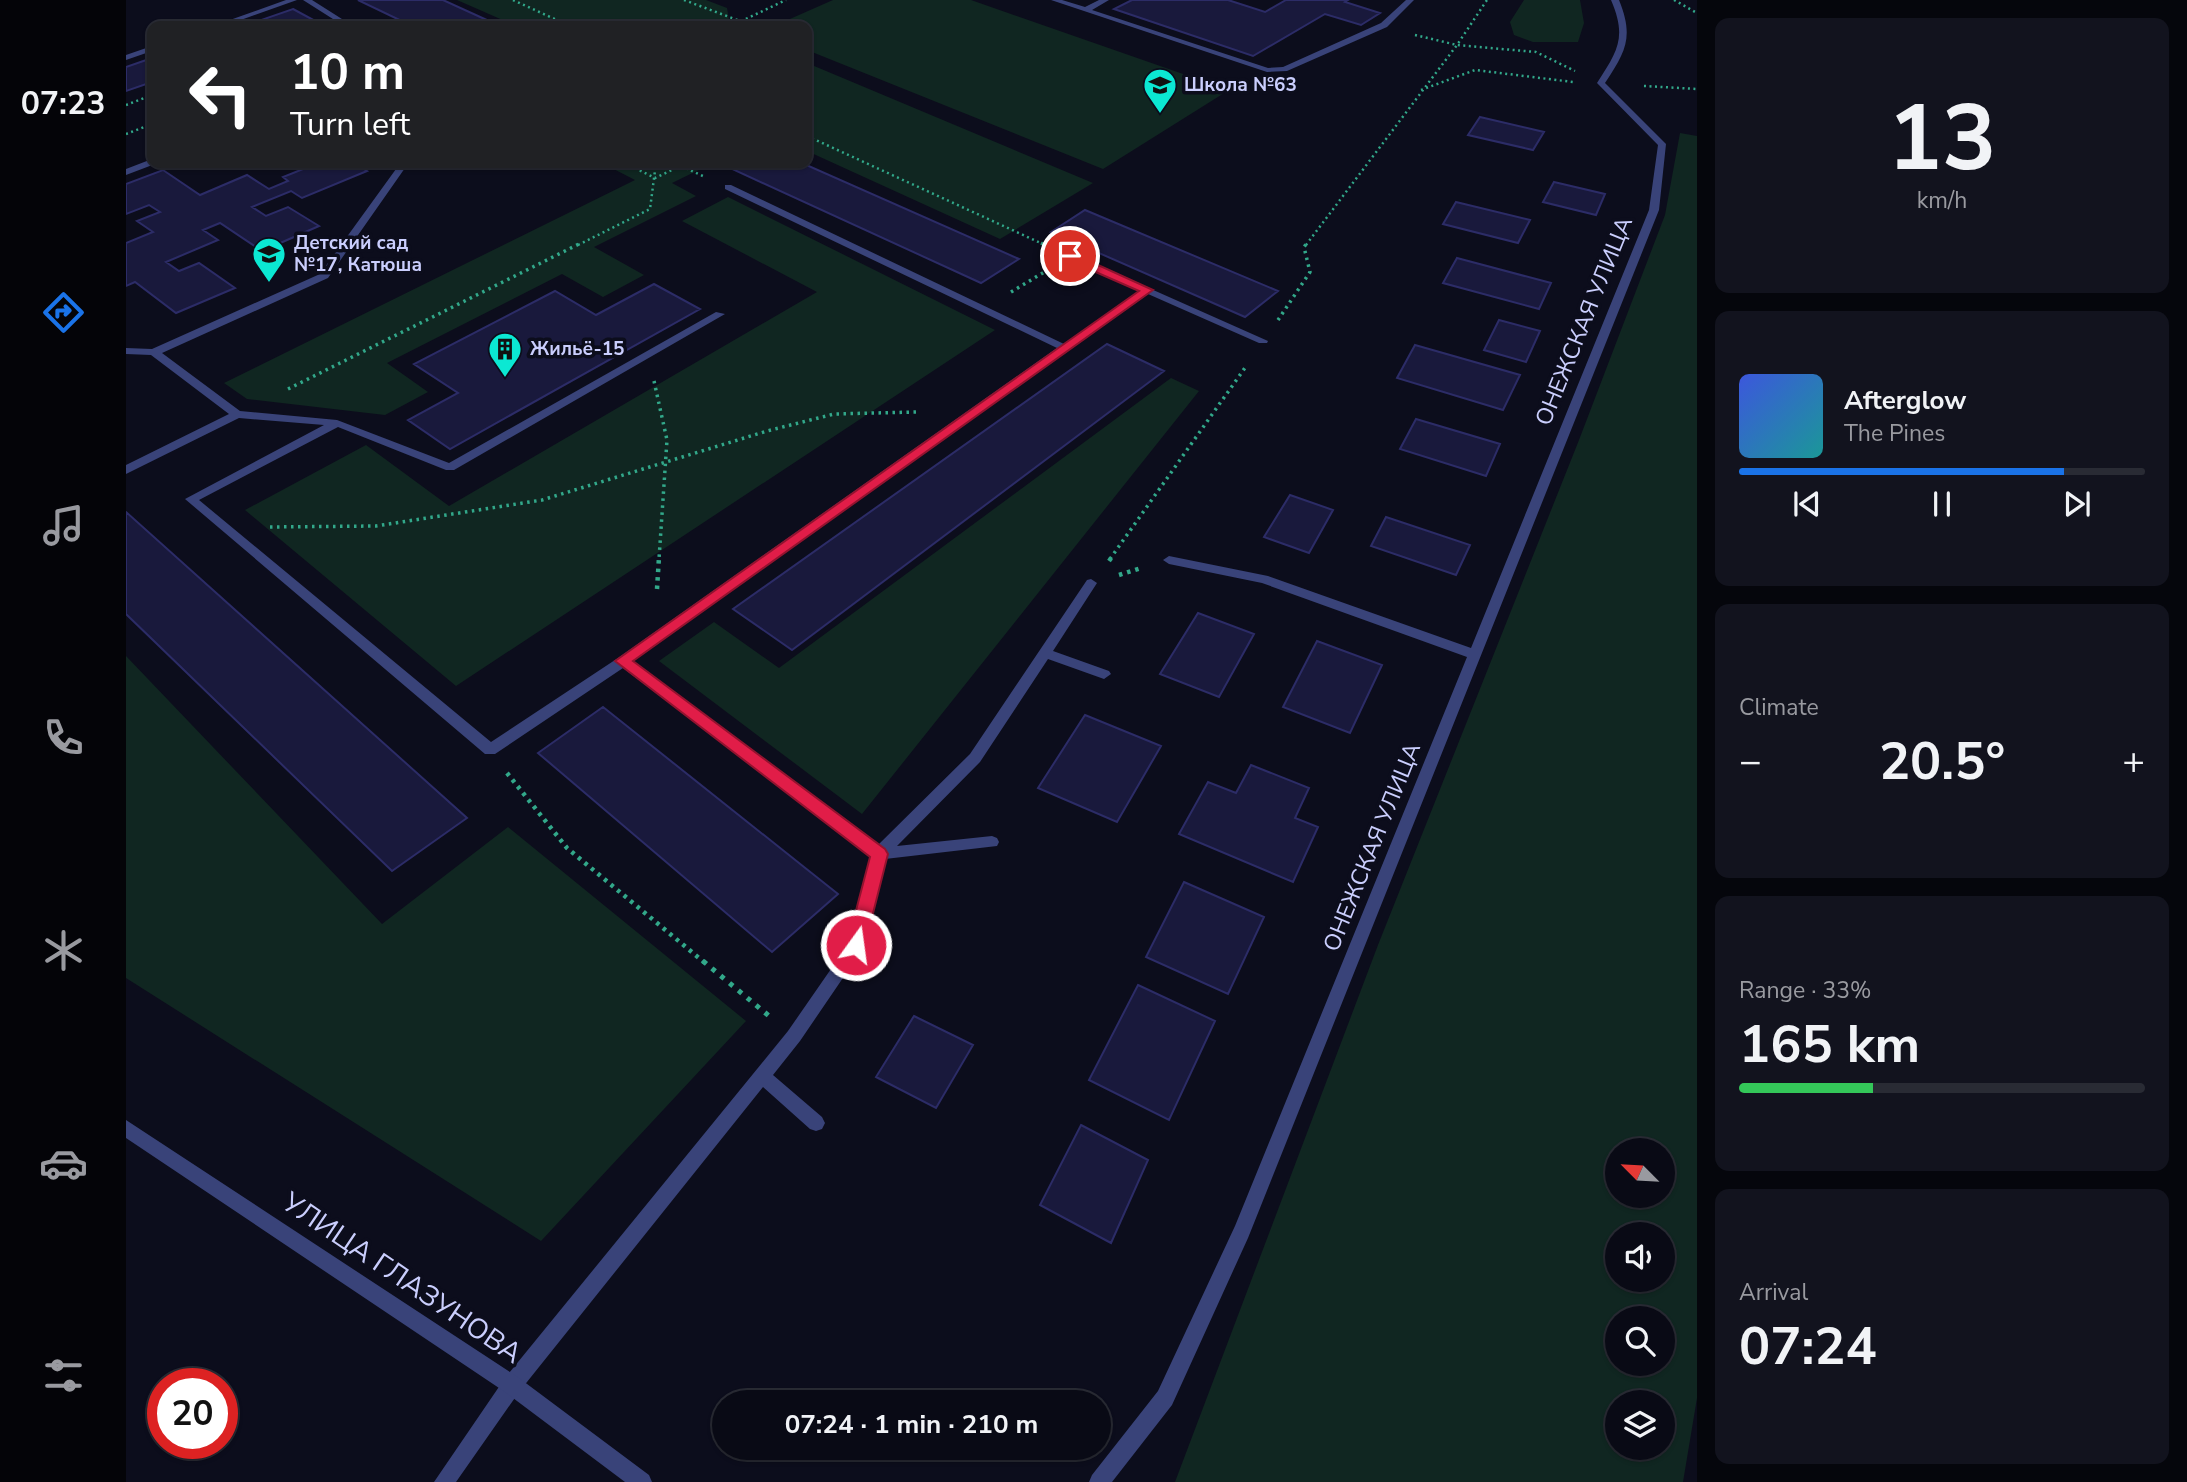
<!DOCTYPE html>
<meta charset="utf-8">
<style>
:root{--surface:#090a15;--page:#12131e;--text:#f1f3f6;--muted:#999aa0;--line:#292b34;--accent:#1a73e8}
body{margin:0;font-family:"Nunito Sans",sans-serif;background:var(--page);color:var(--text);height:100vh;display:flex;flex-direction:column;font-size:26px;white-space:nowrap}
*{box-sizing:border-box;margin:0}
p{font-size:23px;color:var(--muted)}
.icon{flex:none;width:38px;height:38px;fill:none;stroke:currentColor;stroke-width:2;stroke-linecap:round;stroke-linejoin:round}
.map{position:relative;flex:1;overflow:hidden}
.panel{display:flex;flex-direction:column;gap:18px;padding:18px;background:#05060c;width:490px}
.panel>*{flex:none}
.guide{position:absolute;left:21px;top:21px;width:665px;height:147px;border-radius:14px;box-shadow:0 2px 5px #0004,0 0 0 2px var(--line);background:#202124;color:#fff;overflow:hidden}
.needle{width:46px;rotate:294deg}
.tools{position:absolute;left:1479px;top:1138px;display:grid;gap:14px}
.tools a{display:grid;place-items:center;width:70px;height:70px;border-radius:50%;background:var(--surface);box-shadow:0 2px 5px #0004,0 0 0 2px var(--line);font-size:35px}
.speed{position:absolute;left:21px;top:1368px;display:flex;gap:14px;font-size:35px;font-weight:700;text-align:center}
.speed>*{display:grid;place-content:center;width:91px;height:91px;border-radius:50%;background:var(--surface);box-shadow:0 2px 5px #0004,0 0 0 2px var(--line);line-height:1}
.speed .limit{border:10px solid #d22;background:#fff;color:#111}
.pin{position:absolute;display:grid;place-items:center;width:60px;height:60px;color:#fff;margin:-30px;border:4px solid #fff;border-radius:50%;box-shadow:0 2px 7px #0007}
.me{position:absolute;width:77px;margin:-38px;rotate:14deg;stroke-linejoin:round;filter:drop-shadow(0 0 5px #0008)}
.turn{display:flex;align-items:center;gap:24px;height:147px;padding:0 28px;font-size:32px}
.turn .icon{width:91px;height:91px;stroke-width:2.5}
.turn b{display:block;font-size:49px;line-height:60px}
.big{font-size:52px;font-weight:700;line-height:1.1}
.panel .card{flex:1;display:flex;flex-direction:column;justify-content:center;gap:10px;min-width:0;padding:0 24px;border-radius:14px;background:var(--page)}
.panel .dial{align-items:center;gap:0}
.dial b{font-size:91px;line-height:1}
.song{display:flex;align-items:center;gap:21px}
.cover{width:84px;height:84px;border-radius:10px;background:linear-gradient(135deg,hsl(230 70% 55%),hsl(180 70% 35%))}
.played{height:7px;border-radius:4px;background:linear-gradient(90deg,var(--accent) 80%,var(--line) 80%)}
.keys{display:flex;justify-content:space-around;direction:ltr}
.heat{display:flex;justify-content:space-between;align-items:center;font-size:38px;direction:ltr}
.charge{height:10px;border-radius:5px;background:linear-gradient(90deg,#34c759 33%,var(--line) 0)}
.trip{position:absolute;left:586px;top:1390px;width:399px;height:70px;border-radius:35px;background:var(--surface);box-shadow:0 2px 5px #0004,0 0 0 2px var(--line);font-weight:700;line-height:70px;text-align:center}
main{display:flex;flex:1;min-height:0}
.tabs{display:flex;flex-direction:column;width:126px;justify-content:space-around;align-items:center;background:#040408;color:var(--muted)}
.tabs .icon{width:49px;height:49px}
.tabs .selected{color:var(--accent)}
.tabs b{font-size:32px;color:var(--text)}
.map>svg:first-child{display:block}
.green{fill:#102621;fill-rule:evenodd}
.building{fill:#19193c;stroke:#2c2c67;stroke-width:2}
.lines{fill:none;stroke-linecap:round;stroke-linejoin:round}
.path-far3{stroke:#32a88a;stroke-width:2.5;stroke-dasharray:2 3.5;stroke-linecap:butt}
.path-far2{stroke:#32a88a;stroke-width:3.5;stroke-dasharray:2.5 4.5;stroke-linecap:butt}
.path-far1{stroke:#32a88a;stroke-width:4.5;stroke-dasharray:3.5 5;stroke-linecap:butt}
.path{stroke:#32a88a;stroke-width:5;stroke-dasharray:4.5 7;stroke-linecap:butt}
.service{fill:#394379;fill-rule:evenodd}
.minor{fill:#394379;fill-rule:evenodd}
.tertiary{fill:#394379;fill-rule:evenodd}
.route{fill:#e11d48;stroke:#92132f;stroke-width:2}
.labels{text-anchor:middle;dominant-baseline:central;stroke-width:7;stroke-linejoin:round;paint-order:stroke}
.far-poi-label{font-size:19px;font-weight:bold;fill:#cacefd;stroke:#0c0d1c;text-anchor:start}
.street-label{font-size:23px;fill:#cacefd;stroke:#0c0d1c}
.near-street-label{font-size:28px;fill:#cacefd;stroke:#0c0d1c}
</style>
<main>
<nav class="tabs">
<b>07:23</b>
<svg class="icon selected" aria-label="directions" viewBox="0 0 24 24"><path d="M12 3l9 9-9 9-9-9zM9 14v-3h6M13 9l2 2-2 2"/></svg>
<svg class="icon" aria-label="music" viewBox="0 0 24 24"><path d="M9 18V5l10-2v13"/><circle cx="6" cy="18" r="3"/><circle cx="16" cy="16" r="3"/></svg>
<svg class="icon" aria-label="phone" viewBox="0 0 24 24"><path d="M5 4h4l2 5-3 2q2 4 5 5l2-3 5 2v4C11 20 4 13 5 4z"/></svg>
<svg class="icon" aria-label="climate" viewBox="0 0 24 24"><path d="M12 3v18M4 7l16 10M4 17L20 7"/></svg>
<svg class="icon" aria-label="car" viewBox="0 0 24 24"><path d="M5 17H2v-5l4-1 3-4h7l3 4 3 1v5h-3M9 17h6M6 11h13"/><circle cx="7" cy="17" r="2"/><circle cx="17" cy="17" r="2"/></svg>
<svg class="icon" aria-label="filters" viewBox="0 0 24 24"><path d="M4 7h16M4 17h16"/><circle cx="9" cy="7" r="2"/><circle cx="15" cy="17" r="2"/></svg>
</nav>
<div class="map">
<svg width="1571" height="1482" viewBox="0 0 1571 1482">
<rect width="100%" height="100%" fill="#0c0d1c"/>
<!-- green -->
<path class="green" d="M331,0H580L601,8L604,26H390Z
M707,0H845L1103,90L977,169L681,50V26H648Z
M1398,0H1454L1458,23L1452,42H1407L1388,35L1384,22Z
M681,63L967,183L874,239L681,151Z
M1554,133L1571,136V1398L1557,1482H1049L1252,945L1453,440L1539,215ZM1491,1150H1536V1195H1491ZM1491,1234H1536V1279H1491ZM1491,1318H1536V1363H1491ZM1491,1402H1536V1447H1491Z
M476,163H587L546,183L570,196L468,247L518,275L477,297L436,274L261,363L302,392L259,415L121,399L98,383L509,180Z
M602,197L869,330L330,686L119,510L240,445L323,506L691,292L556,221Z
M1045,378L1073,391L736,814L533,661L588,622L653,668Z
M0,656L256,924L382,827L620,1021L415,1241L0,978Z"/>
<!-- building -->
<path class="building" d="M232,0H317L374,26H286Z
M1006,0H1102L1139,12L1160,0H1222L1219,2L1254,13L1235,25L1199,14L1127,56L988,9Z
M167,9L193,23L183,26H118Z
M26,58V82L0,91V67Z
M1354,117L1418,132L1407,150L1342,135Z
M192,163H228L241,171L176,198L165,191L126,207L140,216L162,207L193,226L136,251L94,223L77,230L92,240L40,262L53,271L73,263L109,288L50,313L9,282L0,286V243L27,232L11,221L34,212L23,205L0,214V184L37,170L74,195L121,175L143,189L162,181L157,177Z
M613,163H676L893,259L855,283L604,168Z
M1428,182L1479,194L1470,215L1417,202Z
M1330,202L1404,220L1392,243L1317,224Z
M959,210L1152,291L1119,317L925,232Z
M1331,258L1425,283L1413,309L1317,283Z
M528,284L574,309L324,449L282,420L332,393L288,364L429,291L470,315Z
M1373,320L1414,331L1400,362L1358,350Z
M981,344L1038,371L666,650L607,609Z
M1289,345L1394,375L1377,410L1271,378Z
M1290,419L1374,444L1360,476L1274,449Z
M1164,495L1207,510L1183,553L1138,537Z
M0,512L107,608L341,818L266,871L0,614Z
M1260,517L1344,545L1330,575L1245,546Z
M1072,613L1128,634L1093,697L1034,674Z
M1191,641L1256,665L1224,733L1157,707Z
M477,707L678,867L712,894L646,952L412,753Z
M959,715L1035,746L991,822L912,788Z
M1125,765L1183,788L1169,818L1192,827L1167,882L1053,834L1082,782L1110,793Z
M1058,882L1138,917L1102,994L1020,957Z
M1012,985L1089,1021L1043,1120L963,1080Z
M788,1016L847,1045L810,1108L750,1077Z
M955,1125L1022,1160L985,1243L914,1205Z"/>
<g class="lines">
<!-- path-far3 -->
<path class="path-far3" d="M387,0L444,26
M558,0L614,21
M1548,0L1571,13
M605,26L660,0
M1289,35L1331,45L1410,52L1449,71
M1518,86L1571,89
M1295,90L1349,70L1447,82
M0,105L26,95
M0,134L26,124
M681,136L919,245
M499,163L529,178L561,163
M555,166L579,177
M452,245L524,209L530,163
M1180,245L1331,45L1361,0"/>
<!-- path-far2 -->
<path class="path-far2" d="M915,243L921,246
M885,292L925,268
M1152,320L1184,272L1178,247L1181,243
M528,381L541,440L533,559
M162,389L455,243
M144,527L250,526L416,500L641,431L708,414L791,412
M984,559L1121,365"/>
<!-- path-far1 -->
<path class="path-far1" d="M983,561L986,557
M993,575L1015,568
M531,589L533,557
M381,773L441,848L579,963"/>
<!-- path -->
<path class="path" d="M577,961L643,1016"/>
<!-- service -->
<path class="service" d="M160,0H171L98,26H87Z
M177,0H186L227,26H218Z
M925,0H936L959,7L973,0H983L966,10L1142,68L1157,67L1255,23L1280,0H1288L1261,27L1161,71L1141,72Z
M26,46V51L0,60V55Z
M26,159L29,164L0,175V169Z
M262,163H272L279,168L202,278L36,353L114,411L211,420L323,463L590,312L599,314L328,470H320L212,427L73,500L365,742L492,658L931,348L599,189V185H605L938,344L1014,290L941,258V254L944,253L1142,341L1141,343H1133L1022,294L506,661L752,845L844,754L961,580L965,579L971,583L927,651L983,671L985,674L978,679L922,659L854,762L771,846L866,836L871,838L873,842L871,846L759,859L736,950L674,1041L647,1075L696,1117L699,1123L696,1129L690,1131L684,1129L637,1087L393,1392L330,1482H308L379,1378L662,1031L723,943L745,856L497,668L369,754H359L59,499L198,425L113,418L0,474V465L103,414L25,355L0,354V348L26,349L194,274L270,169Z"/>
<!-- minor -->
<path class="minor" d="M1485,0H1493C1508,37 1500,51 1479,83L1540,144L1533,210L1122,1238L1046,1405L986,1482H963L966,1475L1032,1391L1109,1226L1341,657L1136,583L1043,564L1037,560L1043,556L1142,576L1345,648L1523,210L1532,145L1471,83C1492,51 1501,37 1485,0Z"/>
<!-- tertiary -->
<path class="tertiary" d="M0,1120L393,1378L523,1475L526,1482H499L379,1392L0,1138Z"/>
</g>
<!-- route -->
<path class="route" d="M940,254H948L1027,290L507,661L759,849L762,854L739,945L730,953L721,945L744,857L489,661L1013,291L940,259Z"/>
<!-- icons -->
<defs>
<symbol id="school-pin" viewBox="-11 -11 22 30"><path d="M0 17L-7.5 6A9.5 9.5 0 1 1 7.5 6Z" fill="#0be8d3" stroke="#0c0d1c"/><path d="M0-5L7-2L0 1L-7-2ZM-4 1L0 2.5L4 1V4Q0 6-4 4Z" fill="#111"/></symbol>
<symbol id="building-pin" viewBox="-11 -11 22 30"><path d="M0 17L-7.5 6A9.5 9.5 0 1 1 7.5 6Z" fill="#0be8d3" stroke="#0c0d1c"/><path d="M-4-6H4V6H1V3H-1V6H-4ZM-2.5-4.3h1.7v1.8h-1.7ZM.8-4.3h1.7v1.8H.8ZM-2.5-1h1.7V.8h-1.7ZM.8-1h1.7V.8H.8Z" fill="#111"/></symbol>
</defs>
<g fill-rule="evenodd">
<use href="#school-pin" x="1015" y="66" width="38" height="52"/>
<use href="#school-pin" x="124" y="235" width="38" height="52"/>
<use href="#building-pin" x="360" y="330" width="38" height="52"/>
</g>
<g class="labels">
<!-- far-poi labels -->
<g class="far-poi-label">
<text x="1058" y="85">Школа №63</text>
<text x="168" y="243">Детский сад<tspan x="168" dy="22">№17, Катюша</tspan></text>
<text x="404" y="349">Жильё-15</text>
</g>
<!-- street labels -->
<g class="street-label">
<text transform="translate(1458 321) rotate(-68)">ОНЕЖСКАЯ УЛИЦА</text>
<text transform="translate(1246 847) rotate(-68)">ОНЕЖСКАЯ УЛИЦА</text>
</g>
<!-- near-street labels -->
<g class="near-street-label">
<text transform="translate(276 1278) rotate(34)">УЛИЦА ГЛАЗУНОВА</text>
</g>
</g>
</svg>
<div class="tools">
<a><svg class="needle" viewBox="-14 -14 28 28"><path d="M0-13l5 13h-10z" fill="#e53935"/><path d="M0 13l5-13h-10z" fill="#999aa0"/></svg></a>
<a><svg class="icon" aria-label="sound" viewBox="0 0 24 24"><path d="M4 9h4l5-4v14l-5-4H4zM17 9q2 3 0 6"/></svg></a>
<a><svg class="icon" aria-label="search" viewBox="0 0 24 24"><circle cx="10" cy="10" r="6"/><path d="M15 15l6 6"/></svg></a>
<a><svg class="icon" aria-label="layers" viewBox="0 0 24 24"><path d="M12 4l9 5-9 5-9-5zM3 14l9 5 9-5"/></svg></a>
</div>
<div class="speed"><div class="limit">20</div></div>
<div class="pin" style="left:944px;top:256px;background:#d93025"><svg class="icon" aria-label="arrive" viewBox="0 0 24 24"><path d="M6 21V4h12l-3 4 3 4H6"/></svg></div>
<svg class="me" style="left:730px;top:945px" viewBox="-20 -20 40 40"><circle r="17" fill="#e11d48" stroke="#fff" stroke-width="3"/><path d="M0-11L8 9 0 5-8 9z" fill="#fff"/></svg>
<div class="trip">07:24 · 1 min · 210 m</div>
<div class="guide">
<div class="turn"><svg class="icon" aria-label="left" viewBox="0 0 24 24"><path d="M17 20v-9H6M10 6l-5 5 5 5"/></svg><div><b>10 m</b>Turn left</div></div>
</div>
</div>
<section class="panel">
<div class="card dial"><b>13</b><p>km/h</p></div>
<div class="card">
<div class="song"><i class="cover"></i><div><b>Afterglow</b><p>The Pines</p></div></div>
<div class="played"></div>
<div class="keys"><svg class="icon" aria-label="previous" viewBox="0 0 24 24"><path d="M18 5L8 12l10 7zM5 5v14"/></svg><svg class="icon" aria-label="pause" viewBox="0 0 24 24"><path d="M8 5v14M16 5v14"/></svg><svg class="icon" aria-label="next" viewBox="0 0 24 24"><path d="M6 5l10 7-10 7zM19 5v14"/></svg></div>
</div>
<div class="card"><p>Climate</p>
<div class="heat"><a>−</a><b class="big">20.5°</b><a>+</a></div>
</div>
<div class="card"><p>Range · 33%</p><b class="big">165 km</b><div class="charge"></div></div>
<div class="card"><p>Arrival</p><b class="big">07:24</b></div>
</section>
</main>
